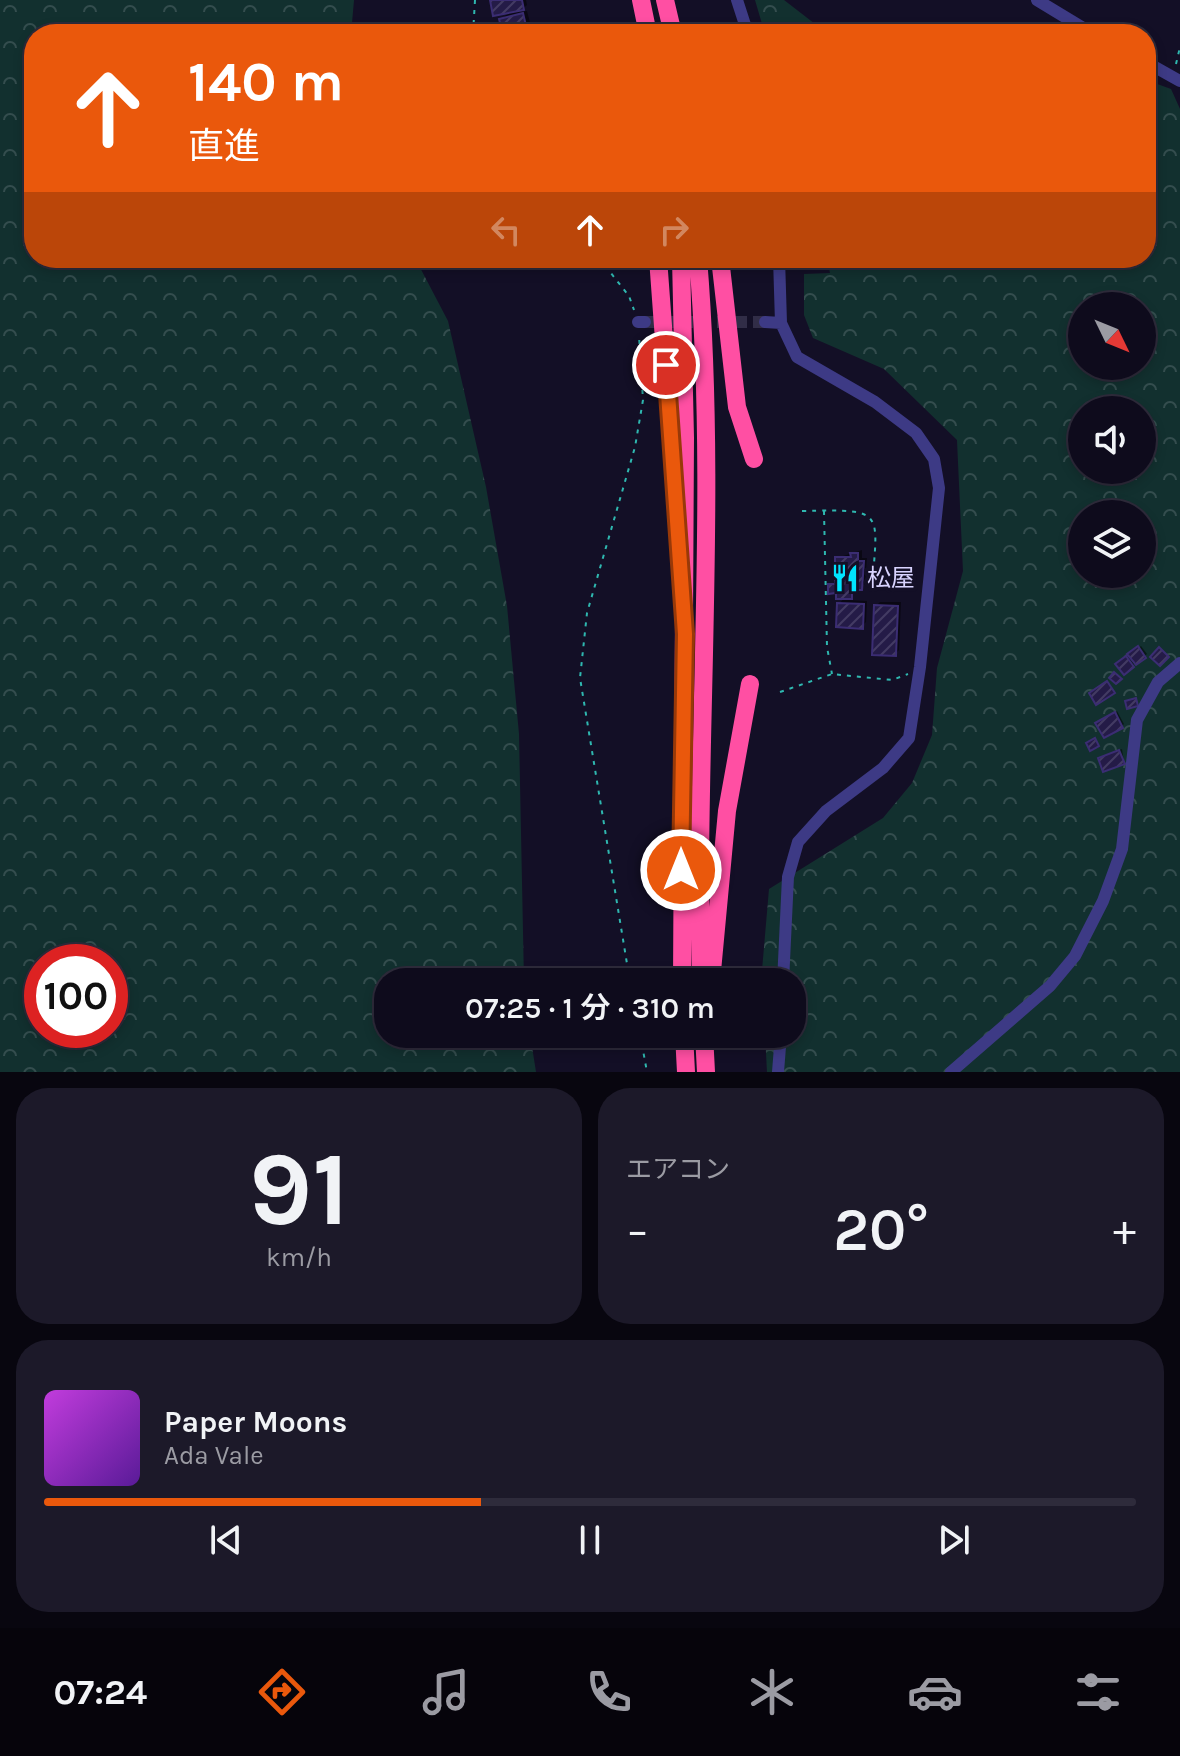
<!DOCTYPE html>
<html lang="ja">
<meta charset="utf-8">
<style>
:root{--surface:#0e0b1c;--page:#1c1929;--text:#f1f3f6;--muted:#9b9ba3;--line:#2e2b3b;--accent:#ea580c}
body{margin:0;font-family:Karla,"Noto Sans JP",sans-serif;background:var(--page);color:var(--text);height:100vh;display:flex;flex-direction:column;font-size:30px;white-space:nowrap}
*{box-sizing:border-box;margin:0}
p{font-size:26px;color:var(--muted)}
.icon{flex:none;width:44px;height:44px;fill:none;stroke:currentColor;stroke-width:2;stroke-linecap:round;stroke-linejoin:round}
.map{position:relative;height:1072px;overflow:hidden}
.panel{display:flex;flex-direction:column;gap:16px;padding:16px;background:#08060f;flex:1}
.panel>*{flex:none}
.guide{position:absolute;left:24px;top:24px;width:1132px;height:244px;border-radius:32px;box-shadow:0 4px 12px #0003,0 0 0 2px var(--line);background:#ea580c;color:#fff;overflow:hidden}
.needle{width:52px;rotate:133deg}
.tools{position:absolute;left:1068px;top:292px;display:grid;gap:16px}
.tools a{display:grid;place-items:center;width:88px;height:88px;border-radius:50%;background:var(--surface);box-shadow:0 4px 12px #0003,0 0 0 2px var(--line);font-size:40px}
.speed{position:absolute;left:24px;top:944px;display:flex;gap:16px;font-size:40px;font-weight:700;text-align:center}
.speed>*{display:grid;place-content:center;width:104px;height:104px;border-radius:50%;background:var(--surface);box-shadow:0 4px 12px #0003,0 0 0 2px var(--line);line-height:1}
.speed .limit{border:12px solid #d22;background:#fff;color:#111}
.pin{position:absolute;display:grid;place-items:center;width:68px;height:68px;color:#fff;margin:-34px;border:4px solid #fff;border-radius:50%;box-shadow:0 2px 8px #0007}
.me{position:absolute;width:88px;margin:-44px;rotate:0deg;stroke-linejoin:round;filter:drop-shadow(0 0 6px #0008)}
.turn{display:flex;align-items:center;gap:28px;height:168px;padding:0 32px;font-size:36px}
.turn .icon{width:104px;height:104px;stroke-width:2.5}
.turn b{display:block;font-size:56px;line-height:68px}
.lanes{display:flex;align-items:center;height:76px;padding:0 32px;background:#0003;justify-content:center;gap:40px;direction:ltr}
.lanes .off{opacity:.35}
.big{font-size:60px;font-weight:600;line-height:1.1}
.panel .tile{flex:1;display:flex;flex-direction:column;justify-content:center;gap:12px;min-width:0;padding:0 28px;border-radius:32px;background:var(--page)}
.panel .dial{align-items:center;gap:0}
.dial b{font-size:104px;line-height:1}
.song{display:flex;align-items:center;gap:24px}
.cover{width:96px;height:96px;border-radius:12px;background:linear-gradient(135deg,hsl(290 70% 55%),hsl(270 70% 35%))}
.played{height:8px;border-radius:4px;background:linear-gradient(90deg,var(--accent) 40%,var(--line) 40%)}
.keys{display:flex;justify-content:space-around;direction:ltr}
.heat{display:flex;justify-content:space-between;align-items:center;font-size:44px;direction:ltr}
.panel .tiles{flex:1;display:grid;gap:16px;grid-template-columns:1fr 1fr}
.tile:last-child{grid-column:span 2}
.trip{position:absolute;left:374px;top:968px;width:432px;height:80px;border-radius:32px;background:var(--surface);box-shadow:0 4px 12px #0003,0 0 0 2px var(--line);font-weight:600;line-height:80px;text-align:center}
.tabs{display:flex;height:128px;justify-content:space-around;align-items:center;background:#06040b;color:var(--muted)}
.tabs .icon{width:56px;height:56px}
.tabs .on{color:var(--accent)}
.tabs b{font-size:36px;color:var(--text)}
.map>svg:first-child{display:block}
.forest{fill:url(#forest-crowns);fill-rule:evenodd}
.shadow{fill:#0007}
.building{fill:url(#building-hatch);stroke:#3b2d73;stroke-width:2}
.lines{fill:none;stroke-linecap:round;stroke-linejoin:round}
.minor-tunnel{stroke:#312d47;stroke-width:12;stroke-dasharray:12 6;stroke-linecap:butt}
.path{stroke:#2fb8b0;stroke-width:2;stroke-dasharray:4 6;stroke-linecap:butt}
.minor{stroke:#3d3a85;stroke-width:12}
.highway{stroke:#ff4fa3;stroke-width:18}
.route-casing{stroke:#983908;stroke-width:20}
.route{stroke:#ea580c;stroke-width:14}
.labels{text-anchor:middle;dominant-baseline:central;stroke-width:8;stroke-linejoin:round;paint-order:stroke}
.poi-label{font-size:24px;fill:#d9d4ff;stroke:#130f26;text-anchor:start}
</style>
<div class="map">
<svg width="1180" height="1072" viewBox="0 0 1180 1072">
<defs>
<pattern id="forest-crowns" width="20" height="18" patternUnits="userSpaceOnUse" patternTransform="scale(2)"><rect width="20" height="18" fill="#12302f"/><path d="M2 6a3 3 0 1 1 6 0M12 15a3 3 0 1 1 6 0" fill="none" stroke="#344d4e"/></pattern>
<pattern id="building-hatch" width="6" height="6" patternUnits="userSpaceOnUse" patternTransform="scale(2)"><rect width="6" height="6" fill="#241b47"/><path d="M-1 1l2-2M0 6l6-6M5 7l2-2" fill="none" stroke="#433b63"/></pattern>
</defs>
<rect width="100%" height="100%" fill="#130f26"/>
<!-- forest -->
<path class="forest" d="M0,0H354L351,34H34V258H415L448,321L486,487L507,606L519,734L524,982H388V1034H530L536,1072H0ZM42,962H110V1030H42Z
M755,0H784L828,34H765Z
M1146,80L1171,89L1180,109V1072H767L765,1034H792V982H761L769,889L883,818L912,783L932,735L937,668L963,571L957,440L884,369L813,338L804,315V274L830,273L827,258H1146ZM1082,306H1142V366H1082ZM1082,410H1142V470H1082ZM1082,514H1142V574H1082Z"/>
<!-- shadow -->
<path class="shadow" d="M492,0H526L527,5L519,12L527,11L533,34H505L501,20L510,11Z
M862,550V558H867L865,584L855,588L848,600L867,601L866,622L862,626L839,604L845,597L830,585L837,581V558Z
M880,602H901L899,650L895,654L876,606Z
M1141,646L1147,654L1124,672L1118,664Z
M1117,711L1124,724L1122,726L1100,721Z
M1122,749L1124,762L1100,758L1102,756Z"/>
<!-- building -->
<path class="building" d="M490,0H522L524,10L493,16Z
M523,13L528,34H503L499,19Z
M850,553H858V561H864L862,590H852V599H836V593L828,594V584H835V557H851Z
M837,603L864,604L863,629L836,627Z
M874,605L898,606L896,656L872,655Z
M1138,646L1146,658L1136,665L1127,654Z
M1159,647L1169,657L1160,666L1150,657Z
M1126,656L1134,667L1124,675L1115,664Z
M1114,672L1122,679L1116,684L1109,678Z
M1107,681L1115,693L1096,705L1089,693Z
M1136,698L1138,706L1127,709L1125,701Z
M1115,712L1123,728L1104,738L1095,723Z
M1095,738L1099,746L1090,751L1086,743Z
M1119,750L1125,764L1103,772L1098,758Z"/>
<g class="lines">
<!-- minor-tunnel -->
<path class="minor-tunnel" d="M645,322H765"/>
<!-- path -->
<path class="path" d="M473,34L475,0
M1176,64L1180,47
M599,258L629,296L634,310
M802,511C888,509 877,510 872,591
M824,511L827,647L832,674
M780,692L832,674L892,680L908,674
M630,982L580,678L587,613L635,447L643,400L639,336
M640,1034L647,1072"/>
<!-- minor -->
<path class="minor" d="M737,0L748,34
M1037,0L1093,34
M1146,62L1180,81
M779,258L781,323L797,357L875,402L916,433L934,459L939,488L920,667L909,738L883,768L826,811L798,842L788,877L783,982
M638,322H645
M765,322L781,323
M778,1072L781,1034
M951,1072L1050,986L1075,956L1103,901L1122,849L1137,720L1158,682L1180,663"/>
<!-- highway -->
<path class="highway" d="M641,0L648,34
M665,0L673,34
M658,258L674,476
M681,258L685,438L682,982
M698,258C718,499 695,741 701,982
M720,258L737,407L754,459
M711,982L727,811L750,684
M684,1034L686,1072
M704,1034L706,1072"/>
</g>
<g class="lines">
<defs>
<path id="route" d="M666,365L685,634L681,870"/>
</defs>
<!-- route casing -->
<use href="#route" class="route-casing"/>
<!-- route -->
<use href="#route" class="route"/>
</g>
<!-- icons -->
<defs>
<symbol id="restaurant-bare" viewBox="-9 -9 18 18"><path d="M-5-6h1v4h1v-4h1v4h1v-4h1v5L-1.5 .5V6h-2V.5L-5-1ZM5-6V6H3V1.5H1.5Q1.5-4 5-6Z" fill="#00e5ff" stroke="#130f26" stroke-width="2.5" paint-order="stroke"/></symbol>
</defs>
<g fill-rule="evenodd">
<use href="#restaurant-bare" x="825" y="558" width="40" height="40"/>
</g>
<g class="labels">
<!-- poi labels -->
<g class="poi-label">
<text x="867" y="578">松屋</text>
</g>
</g>
</svg>
<div class="tools">
<a><svg class="needle" viewBox="-14 -14 28 28"><path d="M0-13l5 13h-10z" fill="#e53935"/><path d="M0 13l5-13h-10z" fill="#9b9ba3"/></svg></a>
<a><svg class="icon" aria-label="sound" viewBox="0 0 24 24"><path d="M4 9h4l5-4v14l-5-4H4zM17 9q2 3 0 6"/></svg></a>
<a><svg class="icon" aria-label="layers" viewBox="0 0 24 24"><path d="M12 4l9 5-9 5-9-5zM3 14l9 5 9-5"/></svg></a>
</div>
<div class="speed"><div class="limit">100</div></div>
<div class="pin" style="left:666px;top:365px;background:#d93025"><svg class="icon" aria-label="arrive" viewBox="0 0 24 24"><path d="M6 21V4h12l-3 4 3 4H6"/></svg></div>
<svg class="me" style="left:681px;top:870px" viewBox="-20 -20 40 40"><circle r="17" fill="#ea580c" stroke="#fff" stroke-width="3"/><path d="M0-11L8 9 0 5-8 9z" fill="#fff"/></svg>
<div class="trip">07:25 · 1 分 · 310 m</div>
<div class="guide">
<div class="turn"><svg class="icon" aria-label="ahead" viewBox="0 0 24 24"><path d="M12 20V5M6 11l6-6 6 6"/></svg><div><b>140 m</b>直進</div></div>
<div class="lanes"><svg class="icon off" aria-label="left" viewBox="0 0 24 24"><path d="M17 20v-9H6M10 6l-5 5 5 5"/></svg><svg class="icon" aria-label="ahead" viewBox="0 0 24 24"><path d="M12 20V5M6 11l6-6 6 6"/></svg><svg class="icon off" aria-label="right" viewBox="0 0 24 24"><path d="M7 20v-9h11M14 6l5 5-5 5"/></svg></div>
</div>
</div>
<section class="panel">
<div class="tiles">
<div class="tile dial"><b>91</b><p>km/h</p></div>
<div class="tile"><p>エアコン</p>
<div class="heat"><a>−</a><b class="big">20°</b><a>+</a></div>
</div>
<div class="tile">
<div class="song"><i class="cover"></i><div><b>Paper Moons</b><p>Ada Vale</p></div></div>
<div class="played"></div>
<div class="keys"><svg class="icon" aria-label="previous" viewBox="0 0 24 24"><path d="M18 5L8 12l10 7zM5 5v14"/></svg><svg class="icon" aria-label="pause" viewBox="0 0 24 24"><path d="M8 5v14M16 5v14"/></svg><svg class="icon" aria-label="next" viewBox="0 0 24 24"><path d="M6 5l10 7-10 7zM19 5v14"/></svg></div>
</div>
</div>
</section>
<nav class="tabs">
<b>07:24</b>
<svg class="icon on" aria-label="directions" viewBox="0 0 24 24"><path d="M12 3l9 9-9 9-9-9zM9 14v-3h6M13 9l2 2-2 2"/></svg>
<svg class="icon" aria-label="music" viewBox="0 0 24 24"><path d="M9 18V5l10-2v13"/><circle cx="6" cy="18" r="3"/><circle cx="16" cy="16" r="3"/></svg>
<svg class="icon" aria-label="phone" viewBox="0 0 24 24"><path d="M5 4h4l2 5-3 2q2 4 5 5l2-3 5 2v4C11 20 4 13 5 4z"/></svg>
<svg class="icon" aria-label="climate" viewBox="0 0 24 24"><path d="M12 3v18M4 7l16 10M4 17L20 7"/></svg>
<svg class="icon" aria-label="car" viewBox="0 0 24 24"><path d="M5 17H2v-5l4-1 3-4h7l3 4 3 1v5h-3M9 17h6M6 11h13"/><circle cx="7" cy="17" r="2"/><circle cx="17" cy="17" r="2"/></svg>
<svg class="icon" aria-label="filters" viewBox="0 0 24 24"><path d="M4 7h16M4 17h16"/><circle cx="9" cy="7" r="2"/><circle cx="15" cy="17" r="2"/></svg>
</nav>
